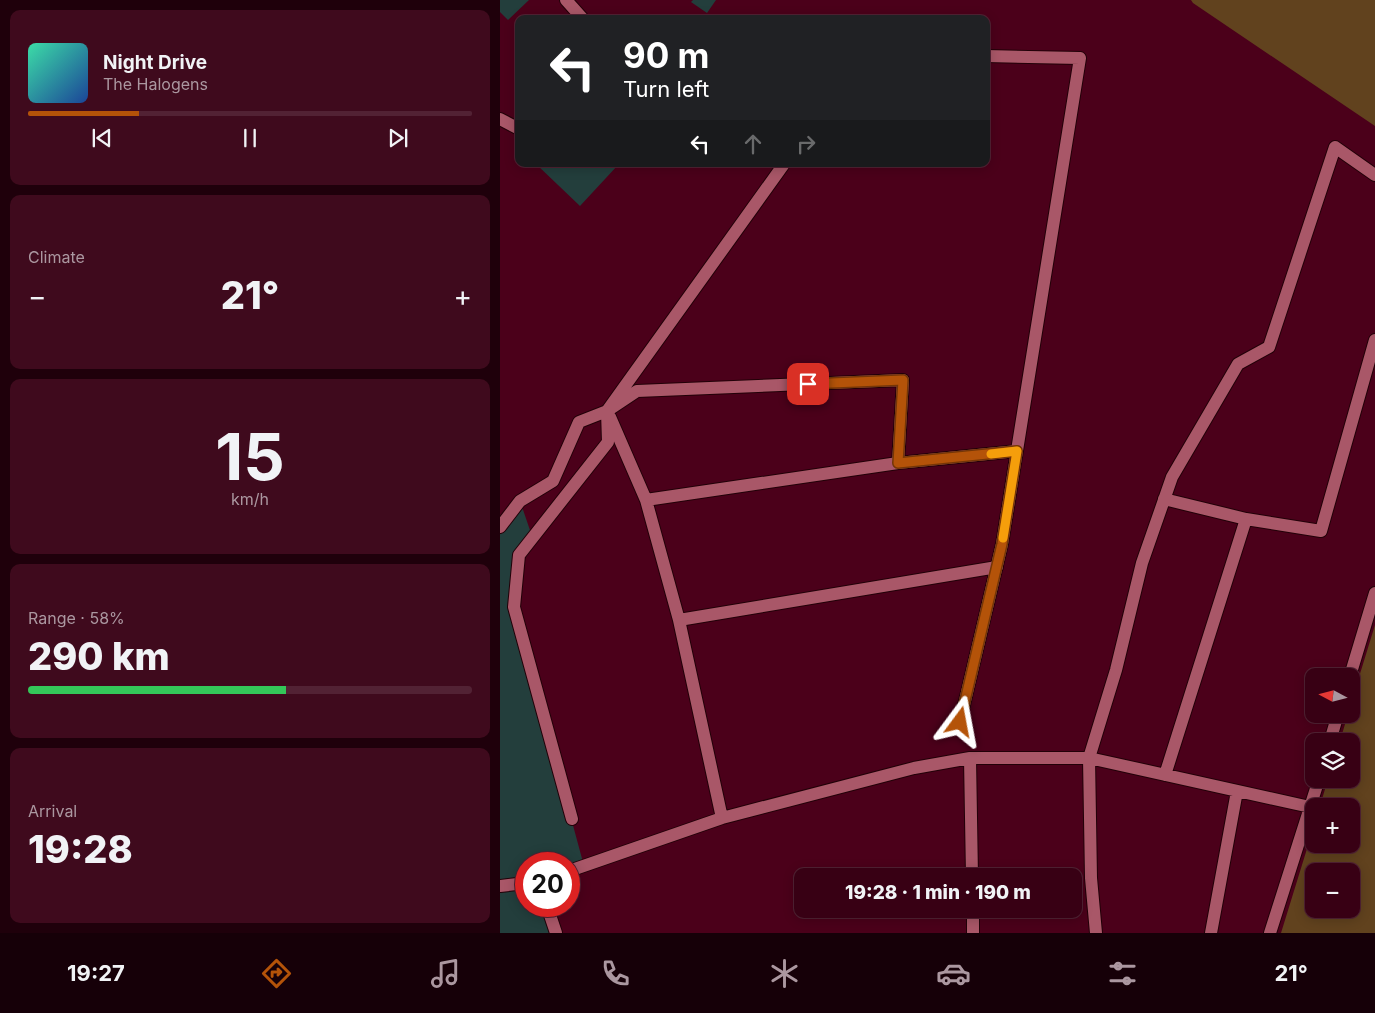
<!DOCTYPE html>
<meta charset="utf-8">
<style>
:root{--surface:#380014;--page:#3f0a1d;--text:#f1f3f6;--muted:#ab97a0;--line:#522234;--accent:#b45309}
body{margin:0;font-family:Inter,sans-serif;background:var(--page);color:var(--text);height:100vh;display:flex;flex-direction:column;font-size:19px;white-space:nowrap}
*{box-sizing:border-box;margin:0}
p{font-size:16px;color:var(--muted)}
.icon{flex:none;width:28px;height:28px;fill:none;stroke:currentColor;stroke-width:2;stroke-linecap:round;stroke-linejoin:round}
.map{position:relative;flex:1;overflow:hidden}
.sheet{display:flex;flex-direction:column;gap:10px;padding:10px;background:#1f000b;width:500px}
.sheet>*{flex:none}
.top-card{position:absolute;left:15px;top:15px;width:475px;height:152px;border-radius:10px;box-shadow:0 2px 12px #0003,0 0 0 1px var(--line);background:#202124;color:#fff;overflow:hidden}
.needle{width:32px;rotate:277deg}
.tools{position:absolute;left:805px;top:668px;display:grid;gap:10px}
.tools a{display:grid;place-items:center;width:55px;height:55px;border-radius:10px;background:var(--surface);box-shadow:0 2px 12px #0003,0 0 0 1px var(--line);font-size:25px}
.speed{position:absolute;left:15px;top:852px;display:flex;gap:10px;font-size:25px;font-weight:700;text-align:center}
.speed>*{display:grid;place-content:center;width:65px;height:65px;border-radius:50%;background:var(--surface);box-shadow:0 2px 12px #0003,0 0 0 1px var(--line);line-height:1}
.speed .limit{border:8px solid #d22;background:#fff;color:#111}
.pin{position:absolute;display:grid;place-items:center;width:42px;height:42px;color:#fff;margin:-21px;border-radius:10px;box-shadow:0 2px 8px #0006}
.me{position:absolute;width:55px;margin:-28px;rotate:13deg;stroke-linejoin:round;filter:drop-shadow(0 0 4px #0008)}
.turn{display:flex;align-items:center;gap:18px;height:105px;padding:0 25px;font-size:22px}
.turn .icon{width:65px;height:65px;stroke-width:2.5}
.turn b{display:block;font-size:35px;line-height:42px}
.lanes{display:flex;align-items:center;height:48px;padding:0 25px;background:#0003;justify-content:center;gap:25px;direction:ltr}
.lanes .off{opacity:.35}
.big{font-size:38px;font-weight:800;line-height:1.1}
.sheet .widget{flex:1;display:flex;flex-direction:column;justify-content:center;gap:8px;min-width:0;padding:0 18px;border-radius:10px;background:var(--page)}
.sheet .dial{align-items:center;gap:0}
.dial b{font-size:65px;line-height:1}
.song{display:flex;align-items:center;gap:15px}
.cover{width:60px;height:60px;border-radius:8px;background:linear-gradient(135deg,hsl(160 70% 55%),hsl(220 70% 35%))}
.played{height:5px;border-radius:2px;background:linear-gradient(90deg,var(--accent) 25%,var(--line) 25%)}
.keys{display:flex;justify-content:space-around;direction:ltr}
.heat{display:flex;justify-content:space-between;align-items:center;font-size:28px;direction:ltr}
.charge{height:8px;border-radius:4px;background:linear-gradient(90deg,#34c759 58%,var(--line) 0)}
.trip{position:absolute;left:294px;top:868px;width:288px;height:50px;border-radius:10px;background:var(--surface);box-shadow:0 2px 12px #0003,0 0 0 1px var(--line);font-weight:800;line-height:50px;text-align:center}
.menu{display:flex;height:80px;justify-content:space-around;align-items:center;background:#160008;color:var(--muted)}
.menu .icon{width:35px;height:35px}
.menu .on{color:var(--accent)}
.menu b{font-size:22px;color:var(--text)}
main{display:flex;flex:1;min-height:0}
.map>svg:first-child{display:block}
.forest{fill:#61421e;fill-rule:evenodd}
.building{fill:#233e3c}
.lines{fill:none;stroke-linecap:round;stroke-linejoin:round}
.service-casing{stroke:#220008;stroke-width:14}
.service{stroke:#a95768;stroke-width:12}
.route-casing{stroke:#753606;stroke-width:12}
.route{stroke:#b45309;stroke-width:9}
.slow{stroke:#f59e0b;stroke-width:9}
</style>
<main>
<section class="sheet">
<div class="widget">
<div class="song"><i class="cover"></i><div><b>Night Drive</b><p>The Halogens</p></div></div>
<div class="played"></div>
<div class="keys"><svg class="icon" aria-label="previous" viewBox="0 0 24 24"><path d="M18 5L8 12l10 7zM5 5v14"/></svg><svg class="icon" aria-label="pause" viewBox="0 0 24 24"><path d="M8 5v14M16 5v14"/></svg><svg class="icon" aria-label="next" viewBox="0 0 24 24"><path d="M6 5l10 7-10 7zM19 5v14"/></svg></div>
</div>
<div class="widget"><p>Climate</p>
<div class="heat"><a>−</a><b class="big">21°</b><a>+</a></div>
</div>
<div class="widget dial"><b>15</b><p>km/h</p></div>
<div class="widget"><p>Range · 58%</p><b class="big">290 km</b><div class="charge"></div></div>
<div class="widget"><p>Arrival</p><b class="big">19:28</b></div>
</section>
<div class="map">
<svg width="875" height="933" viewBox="0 0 875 933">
<rect width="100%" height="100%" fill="#4b001a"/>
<!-- forest -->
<path class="forest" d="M691,0H875V126L693,3Z
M875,625V933H781L814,826V844H851V806H820L828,779H851V741H840L848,714H851V703ZM814,871H851V909H814Z"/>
<!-- building -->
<path class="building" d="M0,0H29L8,20L0,12Z
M193,0H216L207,13L191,2Z
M36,164H117L118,165L80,206Z
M20,501L32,536L19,555L14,607L84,866L69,871V864H26V906H47L56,933H0V527Z"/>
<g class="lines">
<defs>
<path id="service" d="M66,0L83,19
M0,119L19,129
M284,164L107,411L137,391L403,380L398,463L517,451
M110,417L146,500
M664,499L746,519L665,775
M746,519L821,531L875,340
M0,527L20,501L53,481L79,422L107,411
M179,620L146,500L398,463
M850,676L875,593
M460,722L502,544L580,58L486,56
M830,741L838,714
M470,758L472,876
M222,818L179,620L497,567
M72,819L14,607L19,555L108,442L107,411
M69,871L222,818L414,768L470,758H589L810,807
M0,886L26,883
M47,906L56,933
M473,909V933
M596,933L591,878L589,758L616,670L642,563L672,477L738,364L769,347L835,147L875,175
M711,933L737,791
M770,933L819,779"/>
</defs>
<!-- service casing -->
<use href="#service" class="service-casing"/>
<!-- service -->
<use href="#service" class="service"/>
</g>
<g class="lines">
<defs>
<path id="route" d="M308,384L403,380L398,463L517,451L502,544L460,722"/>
</defs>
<!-- route casing -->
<use href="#route" class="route-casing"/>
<!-- route -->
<use href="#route" class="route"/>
<!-- slow -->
<path class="slow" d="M491,454L517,451L503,538"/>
</g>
</svg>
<div class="tools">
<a><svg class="needle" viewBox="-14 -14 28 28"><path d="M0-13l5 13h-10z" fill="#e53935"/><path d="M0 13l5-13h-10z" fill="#ab97a0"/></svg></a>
<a><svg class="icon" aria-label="layers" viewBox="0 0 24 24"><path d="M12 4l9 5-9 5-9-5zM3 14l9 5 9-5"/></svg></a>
<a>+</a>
<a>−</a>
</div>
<div class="speed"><div class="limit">20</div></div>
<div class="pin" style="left:308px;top:384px;background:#d93025"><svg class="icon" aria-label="arrive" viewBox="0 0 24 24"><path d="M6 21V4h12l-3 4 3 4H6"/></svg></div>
<svg class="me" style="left:460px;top:722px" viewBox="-20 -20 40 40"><path d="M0-17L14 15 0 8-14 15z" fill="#b45309" stroke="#fff" stroke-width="4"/></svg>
<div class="trip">19:28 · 1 min · 190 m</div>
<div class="top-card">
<div class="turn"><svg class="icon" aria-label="left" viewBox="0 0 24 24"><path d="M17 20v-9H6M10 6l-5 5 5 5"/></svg><div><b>90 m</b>Turn left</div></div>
<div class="lanes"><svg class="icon" aria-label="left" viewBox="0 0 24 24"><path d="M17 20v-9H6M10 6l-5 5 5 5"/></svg><svg class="icon off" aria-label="ahead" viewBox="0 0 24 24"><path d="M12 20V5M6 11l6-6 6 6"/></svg><svg class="icon off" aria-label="right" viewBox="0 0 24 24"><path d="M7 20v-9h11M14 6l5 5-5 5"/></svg></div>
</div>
</div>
</main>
<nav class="menu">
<b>19:27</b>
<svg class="icon on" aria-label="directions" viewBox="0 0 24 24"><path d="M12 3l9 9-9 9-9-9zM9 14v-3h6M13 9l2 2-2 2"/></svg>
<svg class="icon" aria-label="music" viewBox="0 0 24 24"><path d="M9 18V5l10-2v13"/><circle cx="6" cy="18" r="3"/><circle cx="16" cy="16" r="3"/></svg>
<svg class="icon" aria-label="phone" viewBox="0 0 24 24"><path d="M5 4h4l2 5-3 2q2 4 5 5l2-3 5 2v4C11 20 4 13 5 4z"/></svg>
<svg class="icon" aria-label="climate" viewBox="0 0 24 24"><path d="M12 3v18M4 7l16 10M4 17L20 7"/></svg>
<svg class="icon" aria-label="car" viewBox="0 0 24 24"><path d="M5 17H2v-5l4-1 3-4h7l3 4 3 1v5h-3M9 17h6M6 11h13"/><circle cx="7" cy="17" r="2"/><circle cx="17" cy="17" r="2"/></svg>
<svg class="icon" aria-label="filters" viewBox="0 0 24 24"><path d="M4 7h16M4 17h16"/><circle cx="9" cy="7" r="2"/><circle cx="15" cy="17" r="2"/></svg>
<b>21°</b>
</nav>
